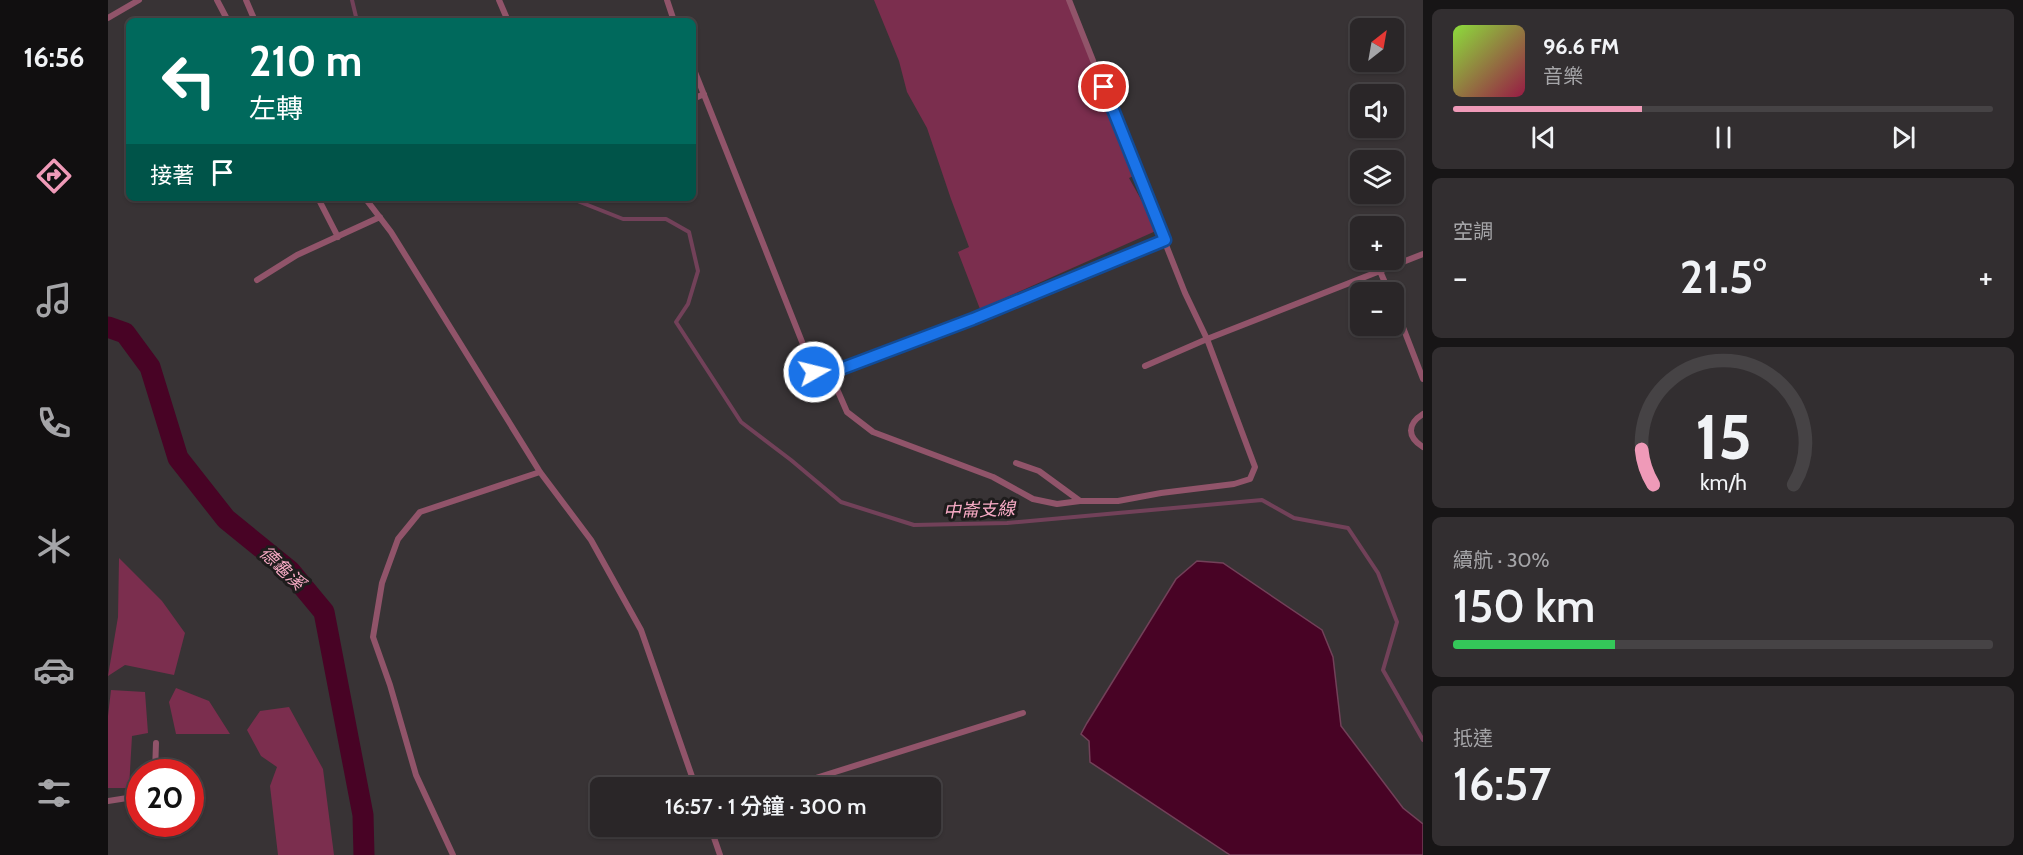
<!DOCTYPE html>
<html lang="zh-TW">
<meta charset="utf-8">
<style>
:root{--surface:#2a2628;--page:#322e30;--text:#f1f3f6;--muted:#a5a5a8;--line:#464345;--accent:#ef9ab8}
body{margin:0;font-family:Cabin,"Noto Sans TC",sans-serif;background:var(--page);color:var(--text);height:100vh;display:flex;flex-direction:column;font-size:22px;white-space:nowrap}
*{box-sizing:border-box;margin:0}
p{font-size:20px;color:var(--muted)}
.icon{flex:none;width:33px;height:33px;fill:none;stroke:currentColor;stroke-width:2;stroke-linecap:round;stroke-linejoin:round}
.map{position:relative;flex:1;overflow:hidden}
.sheet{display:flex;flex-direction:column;gap:9px;padding:9px;background:#171516;width:600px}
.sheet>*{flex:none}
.top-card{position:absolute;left:18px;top:18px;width:570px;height:183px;border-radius:9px;box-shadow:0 2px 4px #0004,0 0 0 2px var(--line);background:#00695c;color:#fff;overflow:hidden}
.needle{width:39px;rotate:31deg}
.buttons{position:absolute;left:1242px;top:18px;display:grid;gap:12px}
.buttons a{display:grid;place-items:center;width:54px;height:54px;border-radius:9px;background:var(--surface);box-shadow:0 2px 4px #0004,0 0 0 2px var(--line);font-size:30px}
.speed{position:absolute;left:18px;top:759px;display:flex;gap:12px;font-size:30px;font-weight:700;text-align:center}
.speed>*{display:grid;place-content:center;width:78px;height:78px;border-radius:50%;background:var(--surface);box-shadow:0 2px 4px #0004,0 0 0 2px var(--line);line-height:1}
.speed .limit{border:9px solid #d22;background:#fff;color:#111}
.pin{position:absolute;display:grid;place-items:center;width:51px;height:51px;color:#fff;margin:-26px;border:3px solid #fff;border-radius:50%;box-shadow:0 2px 6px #0007}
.me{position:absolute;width:66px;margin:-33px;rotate:82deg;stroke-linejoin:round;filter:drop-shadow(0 0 4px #0008)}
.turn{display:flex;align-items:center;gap:21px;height:126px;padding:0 24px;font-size:27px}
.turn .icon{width:78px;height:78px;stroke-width:2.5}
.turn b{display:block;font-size:42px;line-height:51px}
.then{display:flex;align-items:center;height:57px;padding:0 24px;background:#0003;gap:12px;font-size:22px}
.big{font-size:45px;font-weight:600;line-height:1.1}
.sheet .widget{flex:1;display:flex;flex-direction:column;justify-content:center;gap:9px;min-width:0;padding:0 21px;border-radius:9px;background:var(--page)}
.sheet .dial{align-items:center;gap:0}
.dial svg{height:156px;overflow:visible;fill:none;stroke:var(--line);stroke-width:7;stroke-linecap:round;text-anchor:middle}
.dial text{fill:var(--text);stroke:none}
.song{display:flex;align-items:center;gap:18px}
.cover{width:72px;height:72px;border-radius:9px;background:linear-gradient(135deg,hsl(90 70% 55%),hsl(340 70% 35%))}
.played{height:6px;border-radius:3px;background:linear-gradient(90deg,var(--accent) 35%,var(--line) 35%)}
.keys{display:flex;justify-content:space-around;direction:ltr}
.heat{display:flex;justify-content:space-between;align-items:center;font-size:33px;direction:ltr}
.charge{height:9px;border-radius:4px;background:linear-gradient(90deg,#34c759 30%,var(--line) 0)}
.trip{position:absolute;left:482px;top:777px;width:351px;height:60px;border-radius:9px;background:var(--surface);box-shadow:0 2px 4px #0004,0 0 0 2px var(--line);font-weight:600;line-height:60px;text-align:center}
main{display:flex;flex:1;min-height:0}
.tabs{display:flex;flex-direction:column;width:108px;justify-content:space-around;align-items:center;background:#110f10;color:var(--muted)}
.tabs .icon{width:42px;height:42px}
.tabs .on{color:var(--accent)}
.tabs b{font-size:27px;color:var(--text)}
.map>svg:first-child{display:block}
.green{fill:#7b2e4e}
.water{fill:#480325;stroke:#724159;stroke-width:1.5}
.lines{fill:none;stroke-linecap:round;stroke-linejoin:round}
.stream{stroke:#724159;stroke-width:4}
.river{stroke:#480325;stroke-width:21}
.service{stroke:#91546a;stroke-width:6}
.route-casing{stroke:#114b97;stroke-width:15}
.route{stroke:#1a73e8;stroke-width:10}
.labels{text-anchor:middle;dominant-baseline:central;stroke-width:6;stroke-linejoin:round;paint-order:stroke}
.water-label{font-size:18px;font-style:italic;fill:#f8abc5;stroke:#1e1c1c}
</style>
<main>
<nav class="tabs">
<b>16:56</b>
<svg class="icon on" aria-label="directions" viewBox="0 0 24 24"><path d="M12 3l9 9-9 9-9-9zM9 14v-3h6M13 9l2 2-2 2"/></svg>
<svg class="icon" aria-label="music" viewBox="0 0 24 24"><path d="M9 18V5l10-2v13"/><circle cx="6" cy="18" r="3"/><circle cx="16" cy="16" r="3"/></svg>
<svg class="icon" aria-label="phone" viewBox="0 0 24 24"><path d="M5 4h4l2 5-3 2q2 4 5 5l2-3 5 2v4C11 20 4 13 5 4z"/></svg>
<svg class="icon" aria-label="climate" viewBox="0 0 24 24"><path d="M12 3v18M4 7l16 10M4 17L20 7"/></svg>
<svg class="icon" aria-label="car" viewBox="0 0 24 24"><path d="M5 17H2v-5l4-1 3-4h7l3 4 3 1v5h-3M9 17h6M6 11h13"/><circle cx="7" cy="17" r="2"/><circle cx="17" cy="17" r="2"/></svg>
<svg class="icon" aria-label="filters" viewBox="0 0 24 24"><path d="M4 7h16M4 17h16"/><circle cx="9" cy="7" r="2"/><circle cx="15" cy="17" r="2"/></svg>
</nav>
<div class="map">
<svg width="1315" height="855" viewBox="0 0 1315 855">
<rect width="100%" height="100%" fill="#383335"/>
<!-- green -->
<path class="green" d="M766,0H963L1032,173L1021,178L1050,230L872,309L850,252L861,247L843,199L819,128L799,92L791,61Z
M11,558L54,601L77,633L66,675L17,665L0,676L10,617Z
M68,688L101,701L122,734H68L61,702Z
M3,690L37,692L40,733L24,736L21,788H0V716Z
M181,707L215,769L226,855H170L162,786L169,767L153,756L139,730L152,711Z"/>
<!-- water -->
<path class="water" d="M1089,561L1115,563L1214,630L1225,657L1233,726L1295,808L1315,824V855H1122L982,762L981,741L973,734L979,723L1068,579Z"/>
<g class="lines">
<!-- stream -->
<path class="stream" d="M244,0L249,21
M462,198L515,219H558L581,232L590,271L580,304L568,322L633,422L683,460L733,502L806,525L899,523L1154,500L1186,518L1240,528L1270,573L1289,622L1275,670L1315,740"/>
<!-- river -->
<path class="river" d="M0,327L17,333L42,367L70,458L118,519L182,571L216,612L255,815L256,855"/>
<!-- service -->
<path class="service" d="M109,0L120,21
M138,0L147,21
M391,0L400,21
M559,0L566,21
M0,18L31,0
M585,67L706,372L722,373L865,319L1057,240
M585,99L596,94
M210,198L230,237
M257,198L283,232L432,472L483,540L533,630L588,788
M1272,271L1281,292
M149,280L189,255L272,217
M1286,304L1315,379
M1037,366L1099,339L1315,254
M722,373L739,412L765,432L885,477L925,499L949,504L972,501
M1315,414C1299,424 1299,437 1315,447
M908,463L931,471L972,501H1010L1053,493L1126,484L1142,479L1147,467L1099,339L1077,293L961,0
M47,772L48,743
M676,788L915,713
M0,801L32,796
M602,826L612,855
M345,855L308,775L282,685L265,637L274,583L290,539L312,512L432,472"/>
</g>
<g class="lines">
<defs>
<path id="route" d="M706,372L722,373L865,319L1057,240L996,87"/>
</defs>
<!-- route casing -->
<use href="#route" class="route-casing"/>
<!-- route -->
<use href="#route" class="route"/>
</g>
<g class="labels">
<!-- water labels -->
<g class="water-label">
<text transform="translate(871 510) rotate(-2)">中崙支線</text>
<text transform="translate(174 568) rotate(43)">德龜溪</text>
</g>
</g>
</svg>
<div class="buttons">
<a><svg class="needle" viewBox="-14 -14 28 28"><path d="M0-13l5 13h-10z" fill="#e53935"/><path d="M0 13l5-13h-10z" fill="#a5a5a8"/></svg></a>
<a><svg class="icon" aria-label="sound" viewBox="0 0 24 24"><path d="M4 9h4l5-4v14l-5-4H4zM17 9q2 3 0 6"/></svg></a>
<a><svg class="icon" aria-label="layers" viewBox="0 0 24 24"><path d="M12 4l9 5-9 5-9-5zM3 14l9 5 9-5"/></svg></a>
<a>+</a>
<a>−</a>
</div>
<div class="speed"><div class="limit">20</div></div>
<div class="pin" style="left:996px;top:87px;background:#d93025"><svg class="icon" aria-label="arrive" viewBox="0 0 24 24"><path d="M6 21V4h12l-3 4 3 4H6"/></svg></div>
<svg class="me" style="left:706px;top:372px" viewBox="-20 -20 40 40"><circle r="17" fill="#1a73e8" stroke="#fff" stroke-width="3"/><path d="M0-11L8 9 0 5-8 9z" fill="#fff"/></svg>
<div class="trip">16:57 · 1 分鐘 · 300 m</div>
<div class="top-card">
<div class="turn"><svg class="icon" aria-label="left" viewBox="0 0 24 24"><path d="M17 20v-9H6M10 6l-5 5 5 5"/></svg><div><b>210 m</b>左轉</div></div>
<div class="then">接著<svg class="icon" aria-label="arrive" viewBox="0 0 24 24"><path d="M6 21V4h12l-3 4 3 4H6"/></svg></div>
</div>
</div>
<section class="sheet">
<div class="widget">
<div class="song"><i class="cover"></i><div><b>96.6 FM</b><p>音樂</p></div></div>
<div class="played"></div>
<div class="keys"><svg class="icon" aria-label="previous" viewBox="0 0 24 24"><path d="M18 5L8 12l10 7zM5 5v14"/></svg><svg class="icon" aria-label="pause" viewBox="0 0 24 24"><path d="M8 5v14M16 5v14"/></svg><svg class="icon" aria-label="next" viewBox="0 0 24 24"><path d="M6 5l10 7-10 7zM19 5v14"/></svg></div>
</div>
<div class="widget"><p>空調</p>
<div class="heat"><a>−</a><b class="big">21.5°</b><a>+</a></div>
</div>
<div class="widget dial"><svg viewBox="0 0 100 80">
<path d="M14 69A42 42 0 1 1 86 69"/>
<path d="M14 69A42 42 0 0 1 8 51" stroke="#ef9ab8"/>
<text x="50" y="56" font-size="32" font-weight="700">15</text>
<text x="50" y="72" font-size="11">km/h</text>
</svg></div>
<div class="widget"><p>續航 · 30%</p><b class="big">150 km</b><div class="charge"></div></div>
<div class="widget"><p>抵達</p><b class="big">16:57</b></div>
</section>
</main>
